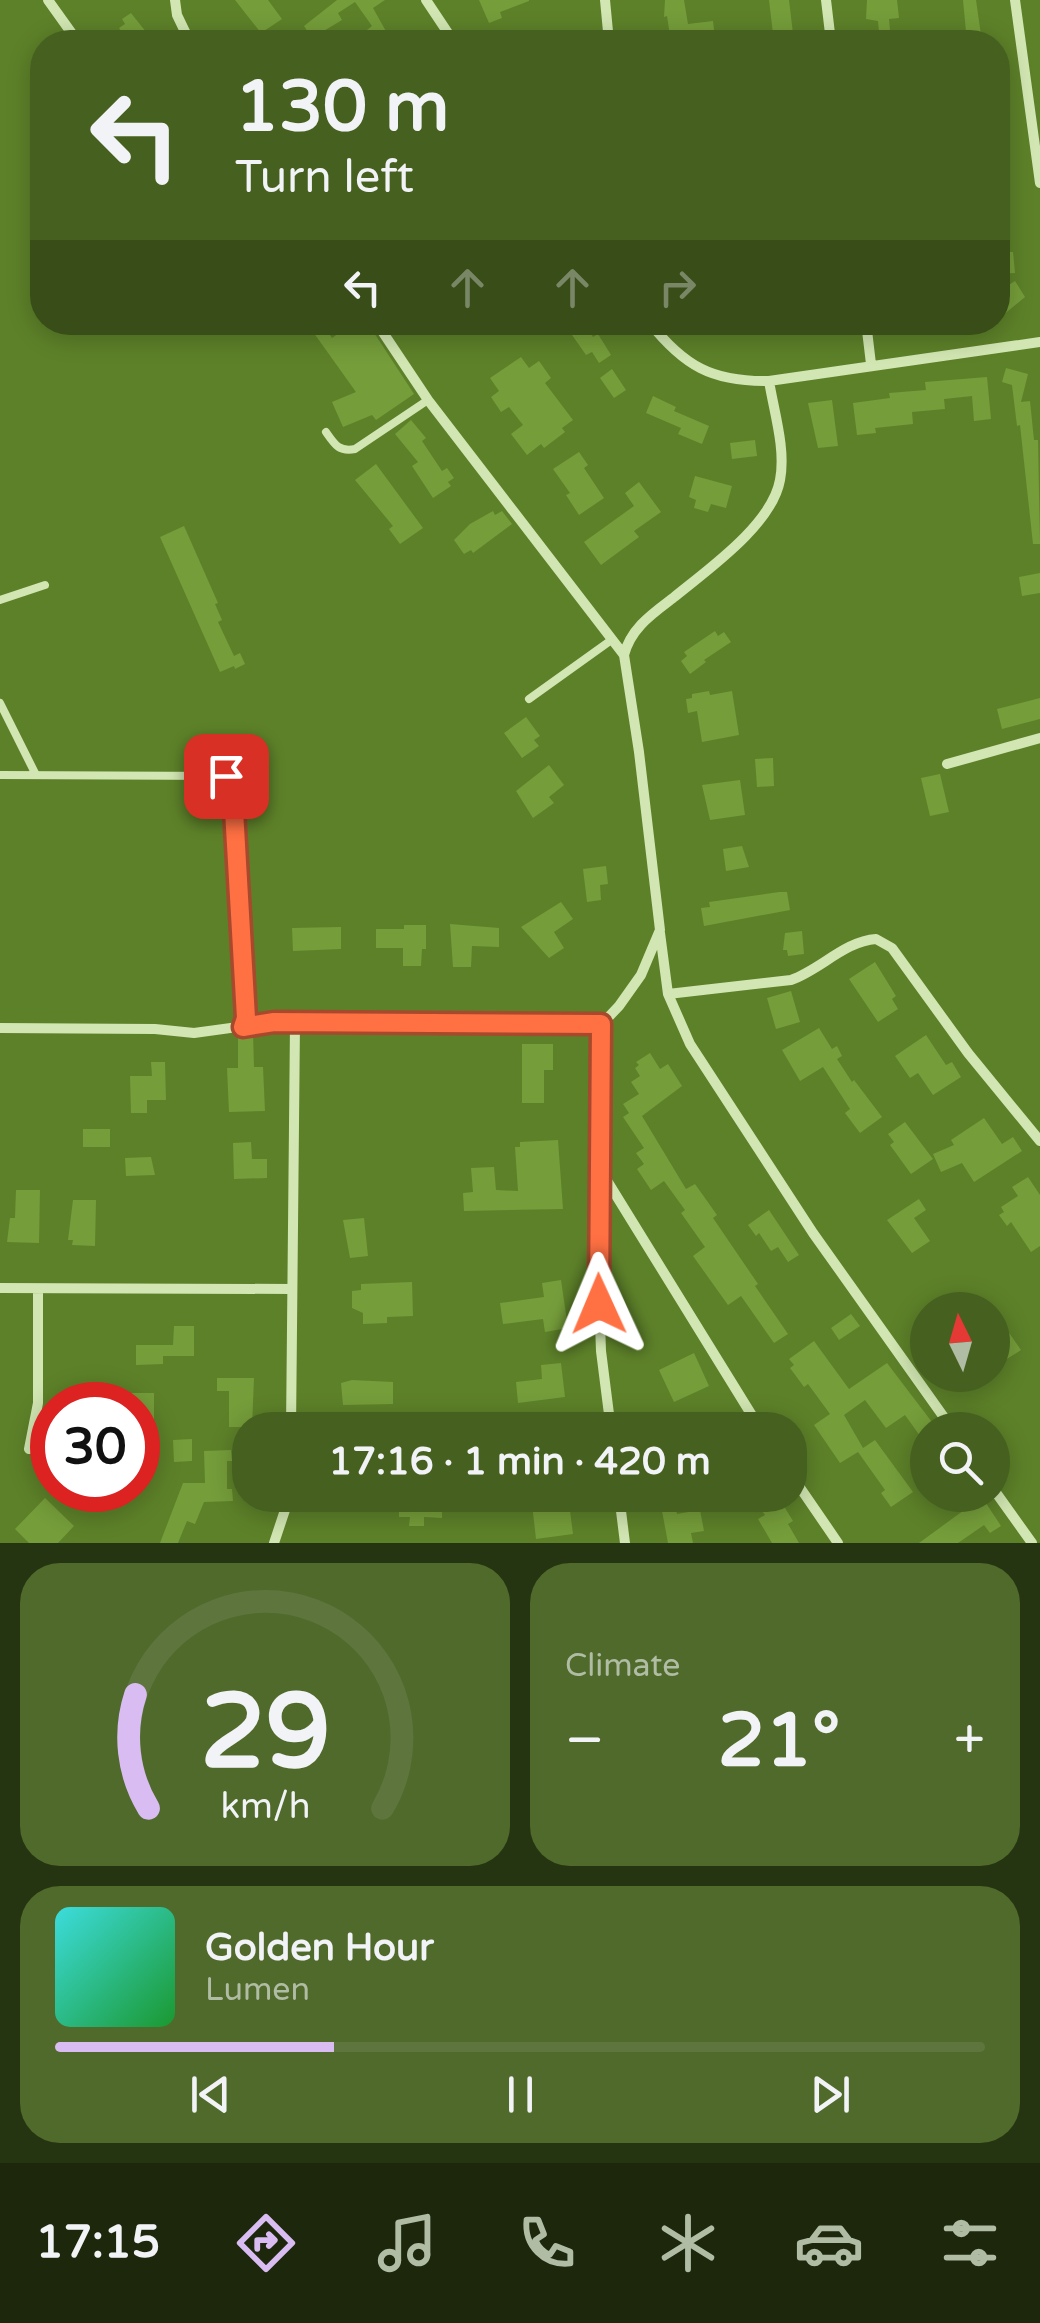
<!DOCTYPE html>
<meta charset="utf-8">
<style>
:root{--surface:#46611f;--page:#506a2c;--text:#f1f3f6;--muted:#b0bca4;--line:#5e753d;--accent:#d8bcf2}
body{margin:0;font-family:"Varela Round",sans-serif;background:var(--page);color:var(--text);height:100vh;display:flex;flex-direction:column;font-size:38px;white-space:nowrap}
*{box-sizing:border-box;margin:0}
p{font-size:32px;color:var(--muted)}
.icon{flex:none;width:55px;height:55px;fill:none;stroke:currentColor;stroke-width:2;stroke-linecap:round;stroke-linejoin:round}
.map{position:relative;height:1543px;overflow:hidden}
.details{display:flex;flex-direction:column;gap:20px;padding:20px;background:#263511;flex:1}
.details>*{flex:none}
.guide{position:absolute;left:30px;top:30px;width:980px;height:305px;border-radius:40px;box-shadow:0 5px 25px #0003;background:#46611f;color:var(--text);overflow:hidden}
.needle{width:65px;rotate:355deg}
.buttons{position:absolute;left:910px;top:1292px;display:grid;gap:20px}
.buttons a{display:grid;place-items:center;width:100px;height:100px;border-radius:50%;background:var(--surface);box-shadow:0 5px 25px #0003;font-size:50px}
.speed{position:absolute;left:30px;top:1382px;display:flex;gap:20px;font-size:50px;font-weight:700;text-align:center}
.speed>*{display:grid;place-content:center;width:130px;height:130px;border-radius:50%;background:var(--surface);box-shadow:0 5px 25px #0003;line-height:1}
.speed .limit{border:15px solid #d22;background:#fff;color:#111}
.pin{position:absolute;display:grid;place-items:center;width:85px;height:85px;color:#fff;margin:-42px;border-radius:20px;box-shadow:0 5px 15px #0006}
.me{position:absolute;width:110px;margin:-55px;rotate:359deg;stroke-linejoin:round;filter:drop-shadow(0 0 8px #0008)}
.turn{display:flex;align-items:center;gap:35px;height:210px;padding:0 40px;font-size:45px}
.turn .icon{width:130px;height:130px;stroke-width:2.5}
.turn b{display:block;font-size:70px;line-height:85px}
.lanes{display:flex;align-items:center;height:95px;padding:0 40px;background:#0003;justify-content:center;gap:50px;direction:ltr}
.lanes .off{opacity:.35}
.big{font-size:75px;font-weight:700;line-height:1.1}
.details .widget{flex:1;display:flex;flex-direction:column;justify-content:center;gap:15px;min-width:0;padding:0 35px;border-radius:40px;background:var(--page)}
.details .dial{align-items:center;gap:0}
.dial svg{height:260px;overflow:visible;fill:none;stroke:var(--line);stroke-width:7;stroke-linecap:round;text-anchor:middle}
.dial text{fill:var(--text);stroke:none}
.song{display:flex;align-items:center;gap:30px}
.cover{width:120px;height:120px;border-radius:15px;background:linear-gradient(135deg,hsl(180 70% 55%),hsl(130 70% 35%))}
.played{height:10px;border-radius:5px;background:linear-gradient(90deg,var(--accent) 30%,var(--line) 30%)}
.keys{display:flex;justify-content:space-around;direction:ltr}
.heat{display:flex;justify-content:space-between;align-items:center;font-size:55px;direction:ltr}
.details .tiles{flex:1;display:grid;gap:20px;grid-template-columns:1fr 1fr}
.widget:last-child{grid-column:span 2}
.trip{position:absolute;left:232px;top:1412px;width:575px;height:100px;border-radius:40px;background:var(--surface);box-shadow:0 5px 25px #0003;font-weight:700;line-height:100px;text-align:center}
.tab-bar{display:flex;height:160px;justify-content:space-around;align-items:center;background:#1c270c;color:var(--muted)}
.tab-bar .icon{width:70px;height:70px}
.tab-bar .active{color:var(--accent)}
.tab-bar b{font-size:45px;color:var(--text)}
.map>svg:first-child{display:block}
.building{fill:#759d3a}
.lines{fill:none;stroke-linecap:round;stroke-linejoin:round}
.lane{stroke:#d1e6b2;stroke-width:8}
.street{stroke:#d1e6b2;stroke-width:10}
.route-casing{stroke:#a6492c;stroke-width:25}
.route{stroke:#ff7043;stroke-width:18}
</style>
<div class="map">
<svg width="1040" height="1543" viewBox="0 0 1040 1543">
<rect width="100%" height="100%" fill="#5d8129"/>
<!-- building -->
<path class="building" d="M235,0H268L282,19L261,33Z
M337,0H385L373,8L392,42H376L367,30L372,26L355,2L338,13L342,20L312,38L304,26Z
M479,0H529V1L500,12L502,18L489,23Z
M665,0H684L688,24L713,21L714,30L689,34L691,42H671L667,16L664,17Z
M769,0H789L794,42H774Z
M867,0H897L899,18L889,19L891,42H880L878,21L866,19Z
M963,0H976L982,42H967Z
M131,13L150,37L142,42H128L119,28L125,24L122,19Z
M1006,225L1008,252H1013L1015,273L998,274V226Z
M1015,281L1025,297L1002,316L998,315V292Z
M306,322H321L332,338L354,322H367L414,394L376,420L372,415L343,427L332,402L356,392Z
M563,322H591L586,326L593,337L598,334L611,355L599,363L592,352L586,355Z
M521,357L529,368L539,361L551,378L545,383L573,420L562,428L565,432L544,448L541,444L527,455L511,434L523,425L509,407L501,412L491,397L499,391L490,378Z
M1006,368L1028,374L1021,402L1030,401L1034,440H1038L1040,544H1033L1020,425L1017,426L1012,385L1002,382Z
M612,369L626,390L614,398L600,378Z
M987,377L991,419L974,421L972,396L944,399L945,409L912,412L913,424L875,428L876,433L857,435L853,403L890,398L889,393L926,390L925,382Z
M653,396L676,407L674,411L709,426L702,444L678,434L681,428L646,413Z
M832,400L838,446L818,448L808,403Z
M411,420L426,438L422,441L442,471L447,468L454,478L448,482L451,486L433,498L412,466L418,462L395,434Z
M755,440L757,456L732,459L730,443Z
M579,452L588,465L584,468L604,498L579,515L566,495L570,493L553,469Z
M376,464L423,528L400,544L389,529L393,526L355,480Z
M695,476L732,486L726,508L711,504L708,512L694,508L696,500L689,497Z
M639,482L661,512L634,531L639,537L601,565L584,542L634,506L625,493Z
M493,511L495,515L502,511L512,524L473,553L471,550L464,554L454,540L470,524Z
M184,526L218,603L215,604L222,620L218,622L234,656L240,653L245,664L235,669L234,666L220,672L160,537Z
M1040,573V593L1022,596L1019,577Z
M715,631L718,636L724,632L731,642L704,660L706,662L690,674L681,661L687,656L684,652Z
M709,691L710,695L732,691L739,735L702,742L697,711L688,713L686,699L692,698V694Z
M1040,698V719L1002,729L997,709Z
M526,717L540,736L534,740L539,746L522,758L504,733Z
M773,758L774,786L757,787L755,759Z
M549,765L564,785L549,797L554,803L533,818L516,791Z
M940,774L949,812L930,816L921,778Z
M740,780L745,815L710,820L702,785Z
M742,846L749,867L726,871L723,849Z
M606,866L608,884L600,885L601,900L587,902L583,869Z
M779,892H787L790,910L704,926L701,908L710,907L709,902Z
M561,902L573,919L554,932L564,948L549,958L521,927Z
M450,924L499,928V947L472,946L471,967H453Z
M404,925H426V949H422L421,966H403V948H376V929H404Z
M341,927V949L293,951L292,928Z
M802,931L804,954L788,956L787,950H783L785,933Z
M875,962L896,996L892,999L898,1009L878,1022L849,979Z
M791,991L800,1022L776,1029L767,998Z
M819,1028L832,1049L837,1046L842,1056L837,1059L852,1082L854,1080L882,1117L860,1133L845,1113L850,1109L823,1067L800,1081L782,1050Z
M253,1034L254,1067H263L265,1111L229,1112L227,1068H238V1036Z
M926,1035L946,1065L952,1062L961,1077L933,1095L918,1073L910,1078L895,1056Z
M522,1044H553V1070H544V1103H522Z
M650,1053L660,1069L668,1064L682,1086L642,1116L686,1189L695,1184L717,1215L713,1218L758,1284L755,1286L788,1334L774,1343L741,1296L728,1305L693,1256L705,1247L681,1213L685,1210L664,1181L651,1190L637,1169L644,1164L636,1153L644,1148L623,1117L629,1113L623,1104L639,1094L631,1082L640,1076L635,1068L639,1065L636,1062Z
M151,1062H165L166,1100H147V1113H131L130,1076H152Z
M984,1118L1002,1144L1013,1137L1022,1151L974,1182L962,1163L941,1172L933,1154L954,1145L951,1140Z
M905,1122L933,1159L911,1174L890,1145L894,1142L888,1134Z
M83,1129H110V1147H83Z
M558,1140L563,1209L464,1211L463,1193L473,1192L471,1168L494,1167L496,1190L518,1191L515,1147H520V1142Z
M251,1142L252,1159H267V1178L234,1179L233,1143Z
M151,1157L155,1175L126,1176L125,1158Z
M1028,1177L1040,1195V1246L1031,1252L1011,1222L1007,1226L999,1215L1004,1212L1001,1207L1018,1196L1012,1187Z
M16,1190H40L39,1243L7,1242L10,1218H15Z
M919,1199L926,1210L914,1218L930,1241L912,1253L887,1220Z
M73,1200H96L95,1246L72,1245L73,1240H68Z
M769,1210L799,1255L788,1262L778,1247L771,1251L759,1233L756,1236L748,1225Z
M364,1218L368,1256L350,1258L343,1220Z
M561,1280L568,1328L545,1332L543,1319L503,1324L500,1303L544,1297L542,1283Z
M412,1282L413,1316L387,1317V1323L363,1324V1313L352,1308V1291L361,1290V1284Z
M992,1308L1021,1350L1005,1360L992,1340Z
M851,1314L860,1326L839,1340L831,1328Z
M174,1326H194V1356H163V1364L136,1365V1345H173Z
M814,1341L849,1389L887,1363L938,1430H928V1447L905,1415L886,1428L865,1400L844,1415L863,1448L875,1440L913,1492L891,1507L881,1493L885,1490L858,1452L840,1463L814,1425L830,1414L808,1384L804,1387L790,1368L794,1365L789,1359Z
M694,1353L709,1386L674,1402L659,1370Z
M561,1363L565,1397L518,1403L516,1382L542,1379L541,1365Z
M217,1378H254L252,1427H229V1391H217Z
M352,1380L393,1382V1404L343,1405L341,1383Z
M83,1383H105V1387H117V1393H154V1436H138V1405H76L75,1387H83Z
M192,1439V1461L174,1462L173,1440Z
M231,1450L232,1461H227V1489H232L233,1501L204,1502L195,1524L187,1521L178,1543H160L183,1483H205L204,1451Z
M531,1495H568L573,1534L536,1539Z
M751,1495H777L793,1521L788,1524L799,1543H772L758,1519L765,1515Z
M982,1497L1001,1526L990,1533L984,1525L958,1543H919Z
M45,1498L74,1526L58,1543H29L15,1529Z
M399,1499H442V1518L424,1517V1526H409L410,1517H399Z
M676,1508L677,1514L700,1510L704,1531L691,1533L693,1543H668L662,1511Z"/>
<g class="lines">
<!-- lane -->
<path class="lane" d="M326,432C335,445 339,452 355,449L428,400
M0,600L45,585
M529,699L610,641
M0,703L36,775
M0,775L226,776L233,793L246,1019L243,1027"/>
<!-- street -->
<path class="street" d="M48,0L78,42
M175,0L177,15L190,42
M426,0L454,42
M605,0L609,42
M826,0L831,42
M1015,0L1040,183
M376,322L428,400L624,655
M649,322C684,366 712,382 769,381L1040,342
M866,322L871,364
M947,764L1040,738
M660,933L668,994L690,1044L813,1233L953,1430
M668,994L791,980C820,970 845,941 876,939L892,948L968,1053L1040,1141
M601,1025L597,1237L601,1351L611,1430
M0,1028L155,1029L194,1033L274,1022L601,1025L619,1006L641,975L660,930L639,752L624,655C631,628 652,614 673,598C707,570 772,525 780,480C786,449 774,412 769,381
M601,1171L761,1430
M0,1288L291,1289
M291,1430L295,1023
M29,1449L38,1403V1289
M790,1473L838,1543
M992,1487L1032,1543
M619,1495L625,1543
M274,1543L290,1495"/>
</g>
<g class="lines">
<defs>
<path id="route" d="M226,776L233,793L246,1018L243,1027L274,1022L601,1024L599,1304"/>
</defs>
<!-- route casing -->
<use href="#route" class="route-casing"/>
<!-- route -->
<use href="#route" class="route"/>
</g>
</svg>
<div class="buttons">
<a><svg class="needle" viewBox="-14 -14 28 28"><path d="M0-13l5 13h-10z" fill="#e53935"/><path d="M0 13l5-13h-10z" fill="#b0bca4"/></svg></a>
<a><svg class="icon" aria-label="search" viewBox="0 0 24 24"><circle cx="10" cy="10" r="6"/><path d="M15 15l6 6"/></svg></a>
</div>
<div class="speed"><div class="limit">30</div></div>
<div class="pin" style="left:226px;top:776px;background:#d93025"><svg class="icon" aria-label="arrive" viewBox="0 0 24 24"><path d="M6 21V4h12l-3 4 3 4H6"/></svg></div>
<svg class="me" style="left:599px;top:1304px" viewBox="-20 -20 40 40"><path d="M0-17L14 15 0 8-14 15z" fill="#ff7043" stroke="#fff" stroke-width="4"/></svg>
<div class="trip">17:16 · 1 min · 420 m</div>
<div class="guide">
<div class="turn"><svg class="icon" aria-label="left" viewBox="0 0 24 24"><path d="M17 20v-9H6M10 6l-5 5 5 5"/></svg><div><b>130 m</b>Turn left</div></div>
<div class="lanes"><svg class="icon" aria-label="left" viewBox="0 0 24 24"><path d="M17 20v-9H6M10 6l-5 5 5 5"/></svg><svg class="icon off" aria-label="ahead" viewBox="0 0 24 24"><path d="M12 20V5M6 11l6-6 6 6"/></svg><svg class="icon off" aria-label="ahead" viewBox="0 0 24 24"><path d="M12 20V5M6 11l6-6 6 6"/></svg><svg class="icon off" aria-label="right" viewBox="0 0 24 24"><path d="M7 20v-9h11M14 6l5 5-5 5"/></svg></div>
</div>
</div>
<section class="details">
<div class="tiles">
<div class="widget dial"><svg viewBox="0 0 100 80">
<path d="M14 69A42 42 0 1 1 86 69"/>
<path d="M14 69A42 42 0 0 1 10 34" stroke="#d8bcf2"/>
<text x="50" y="56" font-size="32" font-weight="700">29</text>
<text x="50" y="72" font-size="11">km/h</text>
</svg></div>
<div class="widget"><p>Climate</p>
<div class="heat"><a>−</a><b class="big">21°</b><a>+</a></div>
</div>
<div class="widget">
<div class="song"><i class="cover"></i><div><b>Golden Hour</b><p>Lumen</p></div></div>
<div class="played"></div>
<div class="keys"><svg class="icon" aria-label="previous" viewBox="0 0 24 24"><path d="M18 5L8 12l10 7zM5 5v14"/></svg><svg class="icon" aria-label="pause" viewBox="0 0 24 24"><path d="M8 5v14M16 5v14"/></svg><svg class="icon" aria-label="next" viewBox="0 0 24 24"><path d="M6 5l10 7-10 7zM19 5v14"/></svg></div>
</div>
</div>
</section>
<nav class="tab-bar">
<b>17:15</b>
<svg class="icon active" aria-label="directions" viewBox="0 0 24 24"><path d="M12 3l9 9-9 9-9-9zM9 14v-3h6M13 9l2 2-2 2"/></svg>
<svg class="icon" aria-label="music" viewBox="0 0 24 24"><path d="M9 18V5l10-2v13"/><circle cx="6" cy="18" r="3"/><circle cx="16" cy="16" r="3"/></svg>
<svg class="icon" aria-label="phone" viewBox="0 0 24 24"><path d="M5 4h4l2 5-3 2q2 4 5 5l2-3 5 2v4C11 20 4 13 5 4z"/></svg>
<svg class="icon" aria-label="climate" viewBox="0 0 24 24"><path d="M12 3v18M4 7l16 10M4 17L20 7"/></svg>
<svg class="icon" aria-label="car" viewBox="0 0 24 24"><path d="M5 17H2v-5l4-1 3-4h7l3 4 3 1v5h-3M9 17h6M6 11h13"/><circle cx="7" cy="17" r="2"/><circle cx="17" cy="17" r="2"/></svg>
<svg class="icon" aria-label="filters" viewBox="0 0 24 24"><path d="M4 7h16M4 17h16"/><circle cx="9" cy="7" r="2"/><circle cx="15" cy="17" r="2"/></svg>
</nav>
